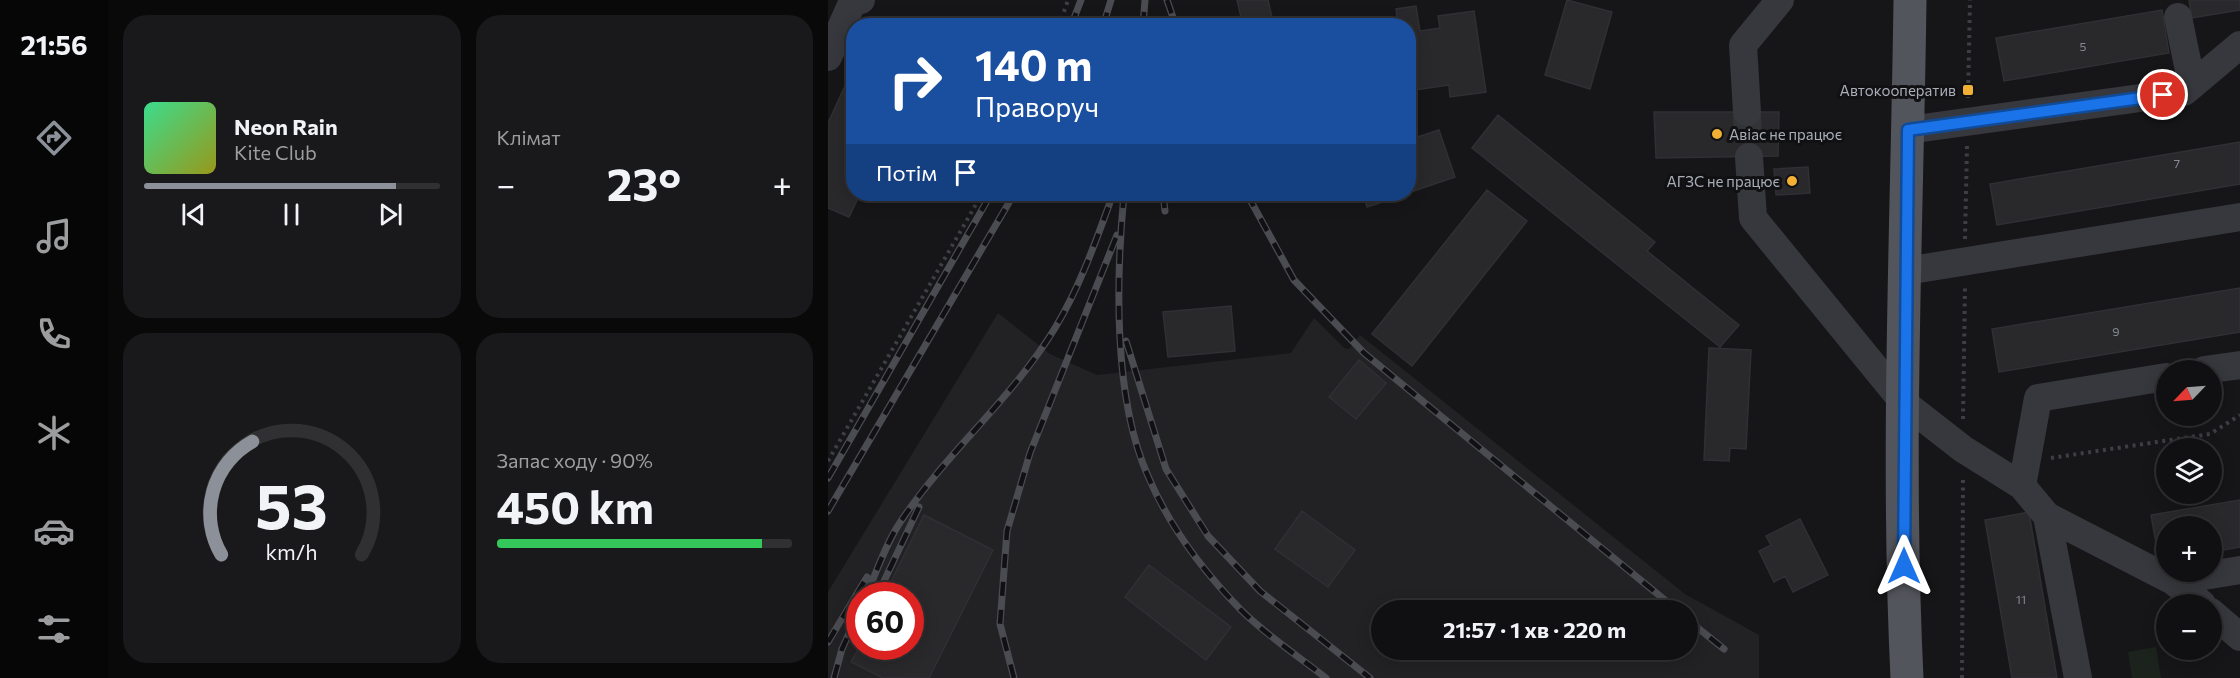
<!DOCTYPE html>
<html lang="uk">
<meta charset="utf-8">
<style>
:root{--surface:#101012;--page:#19191b;--text:#f1f3f6;--muted:#9c9d9f;--line:#303032;--accent:#8c9099}
body{margin:0;font-family:Commissioner,sans-serif;background:var(--page);color:var(--text);height:100vh;display:flex;flex-direction:column;font-size:22px;white-space:nowrap}
*{box-sizing:border-box;margin:0}
p{font-size:20px;color:var(--muted)}
.icon{flex:none;width:33px;height:33px;fill:none;stroke:currentColor;stroke-width:2;stroke-linecap:round;stroke-linejoin:round}
.map{position:relative;flex:1;overflow:hidden}
.side{display:flex;flex-direction:column;gap:15px;padding:15px;background:#09090a;width:720px}
.side>*{flex:none}
.top-card{position:absolute;left:18px;top:18px;width:570px;height:183px;border-radius:24px;box-shadow:0 3px 15px #0003,0 0 0 2px var(--line);background:#1a4fa0;color:#fff;overflow:hidden}
.needle{width:39px;rotate:245deg}
.controls{position:absolute;left:1328px;top:360px;display:grid;gap:12px}
.controls a{display:grid;place-items:center;width:66px;height:66px;border-radius:50%;background:var(--surface);box-shadow:0 3px 15px #0003,0 0 0 2px var(--line);font-size:30px}
.speed{position:absolute;left:18px;top:582px;display:flex;gap:12px;font-size:30px;font-weight:700;text-align:center}
.speed>*{display:grid;place-content:center;width:78px;height:78px;border-radius:50%;background:var(--surface);box-shadow:0 3px 15px #0003,0 0 0 2px var(--line);line-height:1}
.speed .limit{border:9px solid #d22;background:#fff;color:#111}
.pin{position:absolute;display:grid;place-items:center;width:51px;height:51px;color:#fff;margin:-26px;border:3px solid #fff;border-radius:50%;box-shadow:0 2px 6px #0007}
.me{position:absolute;width:66px;margin:-33px;rotate:0deg;stroke-linejoin:round;filter:drop-shadow(0 0 4px #0008)}
.turn{display:flex;align-items:center;gap:21px;height:126px;padding:0 30px;font-size:27px}
.turn .icon{width:78px;height:78px;stroke-width:2.5}
.turn b{display:block;font-size:42px;line-height:51px}
.then{display:flex;align-items:center;height:57px;padding:0 30px;background:#0003;gap:12px;font-size:22px}
.big{font-size:45px;font-weight:700;line-height:1.1}
.side .widget{flex:1;display:flex;flex-direction:column;justify-content:center;gap:9px;min-width:0;padding:0 21px;border-radius:24px;background:var(--page)}
.side .dial{align-items:center;gap:0}
.dial svg{height:156px;overflow:visible;fill:none;stroke:var(--line);stroke-width:7;stroke-linecap:round;text-anchor:middle}
.dial text{fill:var(--text);stroke:none}
.song{display:flex;align-items:center;gap:18px}
.cover{width:72px;height:72px;border-radius:9px;background:linear-gradient(135deg,hsl(150 70% 55%),hsl(60 70% 35%))}
.played{height:6px;border-radius:3px;background:linear-gradient(90deg,var(--accent) 85%,var(--line) 85%)}
.keys{display:flex;justify-content:space-around;direction:ltr}
.heat{display:flex;justify-content:space-between;align-items:center;font-size:33px;direction:ltr}
.charge{height:9px;border-radius:4px;background:linear-gradient(90deg,#34c759 90%,var(--line) 0)}
.side .tiles{flex:1;display:grid;gap:15px;grid-template-columns:repeat(2,1fr)}
.trip{position:absolute;left:543px;top:600px;width:327px;height:60px;border-radius:30px;background:var(--surface);box-shadow:0 3px 15px #0003,0 0 0 2px var(--line);font-weight:700;line-height:60px;text-align:center}
main{display:flex;flex:1;min-height:0}
.menu{display:flex;flex-direction:column;width:108px;justify-content:space-around;align-items:center;background:#060607;color:var(--muted)}
.menu .icon{width:42px;height:42px}
.menu .active{color:var(--accent)}
.menu b{font-size:27px;color:var(--text)}
.map>svg:first-child{display:block}
.built{fill:#222225;fill-rule:evenodd}
.green{fill:#1c231d}
.building{fill:#29292c;stroke:#303034;stroke-width:1.5}
.lines{fill:none;stroke-linecap:round;stroke-linejoin:round}
.minor-tunnel{stroke:#333438;stroke-width:28;stroke-dasharray:28 14;stroke-linecap:butt}
.path{stroke:#3d3f44;stroke-width:4;stroke-dasharray:3 4.5;stroke-linecap:butt}
.minor{stroke:#37383d;stroke-width:28}
.major{stroke:#53555c;stroke-width:33}
.rail-casing{stroke:#4a4c52;stroke-width:7}
.rail{stroke:#111113;stroke-width:4.5;stroke-dasharray:14;stroke-linecap:butt}
.route-casing{stroke:#114b97;stroke-width:15}
.route{stroke:#1a73e8;stroke-width:10}
.poi-dot{fill:#f2b134;stroke:#111113;stroke-width:2}
.labels{text-anchor:middle;dominant-baseline:central;stroke-width:6;stroke-linejoin:round;paint-order:stroke}
.number-label{font-size:12px;fill:#888b94}
.poi-label{font-size:15px;fill:#a8adb8;stroke:#111113;text-anchor:end}
</style>
<main>
<nav class="menu">
<b>21:56</b>
<svg class="icon active" aria-label="directions" viewBox="0 0 24 24"><path d="M12 3l9 9-9 9-9-9zM9 14v-3h6M13 9l2 2-2 2"/></svg>
<svg class="icon" aria-label="music" viewBox="0 0 24 24"><path d="M9 18V5l10-2v13"/><circle cx="6" cy="18" r="3"/><circle cx="16" cy="16" r="3"/></svg>
<svg class="icon" aria-label="phone" viewBox="0 0 24 24"><path d="M5 4h4l2 5-3 2q2 4 5 5l2-3 5 2v4C11 20 4 13 5 4z"/></svg>
<svg class="icon" aria-label="climate" viewBox="0 0 24 24"><path d="M12 3v18M4 7l16 10M4 17L20 7"/></svg>
<svg class="icon" aria-label="car" viewBox="0 0 24 24"><path d="M5 17H2v-5l4-1 3-4h7l3 4 3 1v5h-3M9 17h6M6 11h13"/><circle cx="7" cy="17" r="2"/><circle cx="17" cy="17" r="2"/></svg>
<svg class="icon" aria-label="filters" viewBox="0 0 24 24"><path d="M4 7h16M4 17h16"/><circle cx="9" cy="7" r="2"/><circle cx="15" cy="17" r="2"/></svg>
</nav>
<section class="side">
<div class="tiles">
<div class="widget">
<div class="song"><i class="cover"></i><div><b>Neon Rain</b><p>Kite Club</p></div></div>
<div class="played"></div>
<div class="keys"><svg class="icon" aria-label="previous" viewBox="0 0 24 24"><path d="M18 5L8 12l10 7zM5 5v14"/></svg><svg class="icon" aria-label="pause" viewBox="0 0 24 24"><path d="M8 5v14M16 5v14"/></svg><svg class="icon" aria-label="next" viewBox="0 0 24 24"><path d="M6 5l10 7-10 7zM19 5v14"/></svg></div>
</div>
<div class="widget"><p>Клімат</p>
<div class="heat"><a>−</a><b class="big">23°</b><a>+</a></div>
</div>
<div class="widget dial"><svg viewBox="0 0 100 80">
<path d="M14 69A42 42 0 1 1 86 69"/>
<path d="M14 69A42 42 0 0 1 30 11" stroke="#8c9099"/>
<text x="50" y="56" font-size="32" font-weight="700">53</text>
<text x="50" y="72" font-size="11">km/h</text>
</svg></div>
<div class="widget"><p>Запас ходу · 90%</p><b class="big">450 km</b><div class="charge"></div></div>
</div>
</section>
<div class="map">
<svg width="1412" height="678" viewBox="0 0 1412 678">
<rect width="100%" height="100%" fill="#161618"/>
<!-- built -->
<path class="built" d="M170,313L222,354L269,375L463,353L486,318L516,348L521,349L532,335L857,594L931,635V678H0V592ZM32,596H82V646H32ZM554,610H860V650H554Z"/>
<!-- green -->
<path class="green" d="M1328,647L1333,678H1304L1300,652Z"/>
<!-- building -->
<path class="building" d="M409,0H440L446,26H415Z
M739,0L784,12L762,89L717,75Z
M1361,0H1412V10L1364,18Z
M588,6L592,31L612,28L610,16L646,11L658,92L622,97L621,85L580,91V26H570L568,9Z
M1334,10L1341,53L1176,81L1168,38Z
M16,88L26,92V194H32L21,217L0,208V123Z
M826,112H951L950,156L828,158Z
M670,115L827,242L819,251L911,325L892,347L644,148Z
M611,130L627,177L580,193V140Z
M1412,142V184L1169,225L1162,184Z
M980,167L982,193L948,195L946,169Z
M659,190L699,221L584,366L544,334Z
M535,194H579L539,207Z
M1412,288V332L1171,372L1164,329Z
M403,306L407,351L340,357L335,312Z
M881,348L923,350L918,449L902,448L901,461L876,460Z
M531,360L558,383L528,419L501,397Z
M1412,500V547L1383,552V526H1338V559L1331,560L1323,515Z
M474,511L527,550L500,587L447,549Z
M1201,512L1229,678H1184L1157,520Z
M96,515L165,550L101,678H55L23,662L32,646H82V596H56Z
M972,519L1000,575L965,592L957,576L946,582L931,551L943,545L938,536Z
M321,565L403,627L378,660L297,597Z"/>
<g class="lines">
<!-- minor-tunnel -->
<path class="minor-tunnel" d="M919,112L921,157"/>
<!-- path -->
<path class="path" d="M231,26L240,0
M1140,98L1142,0
M1137,239L1139,145
M1135,419L1137,286
M1223,458L1382,434L1412,415
M0,461L154,194
M1134,678L1135,478"/>
<!-- minor -->
<path class="minor" d="M1350,17L1364,85
M0,57L24,3L33,0
M919,112L915,45L952,0
M1080,130L1356,92L1412,45
M921,157L925,218L1076,403L1135,449L1194,486L1219,516L1345,581L1374,604
M1078,271L1412,217
M1376,370L1412,365
M1194,486L1210,398L1338,377
M1219,516L1250,678
M1345,581L1412,570
M1383,612L1412,637"/>
<!-- major -->
<path class="major" d="M1079,678C1068,453 1079,225 1082,0"/>
<defs>
<path id="rail" d="M339,0L348,26
M243,26L253,0
M275,26L283,0
M315,26L317,0
M296,194C288,278 285,398 320,476C341,526 375,571 413,610C438,635 470,656 498,678
M335,194L337,211
M419,194L466,280L536,353L849,610
M298,341L338,469L380,536L432,591L542,678
M0,478L163,194
M0,511L186,194
M38,596C49,571 58,543 73,521C119,452 184,399 227,328C252,287 269,238 285,194
M49,596L91,507
M860,620L896,649
M0,642L39,577
M6,678L14,649L32,609
M186,678L172,624L179,531L202,453L289,235"/>
</defs>
<!-- rail casing -->
<use href="#rail" class="rail-casing"/>
<!-- rail -->
<use href="#rail" class="rail"/>
</g>
<g class="lines">
<defs>
<path id="route" d="M1076,566L1080,130L1335,95"/>
</defs>
<!-- route casing -->
<use href="#route" class="route-casing"/>
<!-- route -->
<use href="#route" class="route"/>
</g>
<!-- markers -->
<g class="poi-dot">
<rect x="1134" y="84" width="12" height="12" rx="3"/>
<circle cx="889" cy="134" r="6"/>
<circle cx="964" cy="181" r="6"/>
</g>
<g class="labels">
<!-- number labels -->
<g class="number-label">
<text x="1255" y="46">5</text>
<text x="1349" y="163">7</text>
<text x="1288" y="331">9</text>
<text x="1193" y="599">11</text>
</g>
<!-- poi labels -->
<g class="poi-label">
<text x="1128" y="90">Автокооператив</text>
<text x="901" y="134" text-anchor="start">Авіас не працює</text>
<text x="952" y="181">АГЗС не працює</text>
</g>
</g>
</svg>
<div class="controls">
<a><svg class="needle" viewBox="-14 -14 28 28"><path d="M0-13l5 13h-10z" fill="#e53935"/><path d="M0 13l5-13h-10z" fill="#9c9d9f"/></svg></a>
<a><svg class="icon" aria-label="layers" viewBox="0 0 24 24"><path d="M12 4l9 5-9 5-9-5zM3 14l9 5 9-5"/></svg></a>
<a>+</a>
<a>−</a>
</div>
<div class="speed"><div class="limit">60</div></div>
<div class="pin" style="left:1335px;top:95px;background:#d93025"><svg class="icon" aria-label="arrive" viewBox="0 0 24 24"><path d="M6 21V4h12l-3 4 3 4H6"/></svg></div>
<svg class="me" style="left:1076px;top:566px" viewBox="-20 -20 40 40"><path d="M0-17L14 15 0 8-14 15z" fill="#1a73e8" stroke="#fff" stroke-width="4"/></svg>
<div class="trip">21:57 · 1 хв · 220 m</div>
<div class="top-card">
<div class="turn"><svg class="icon" aria-label="right" viewBox="0 0 24 24"><path d="M7 20v-9h11M14 6l5 5-5 5"/></svg><div><b>140 m</b>Праворуч</div></div>
<div class="then">Потім<svg class="icon" aria-label="arrive" viewBox="0 0 24 24"><path d="M6 21V4h12l-3 4 3 4H6"/></svg></div>
</div>
</div>
</main>
